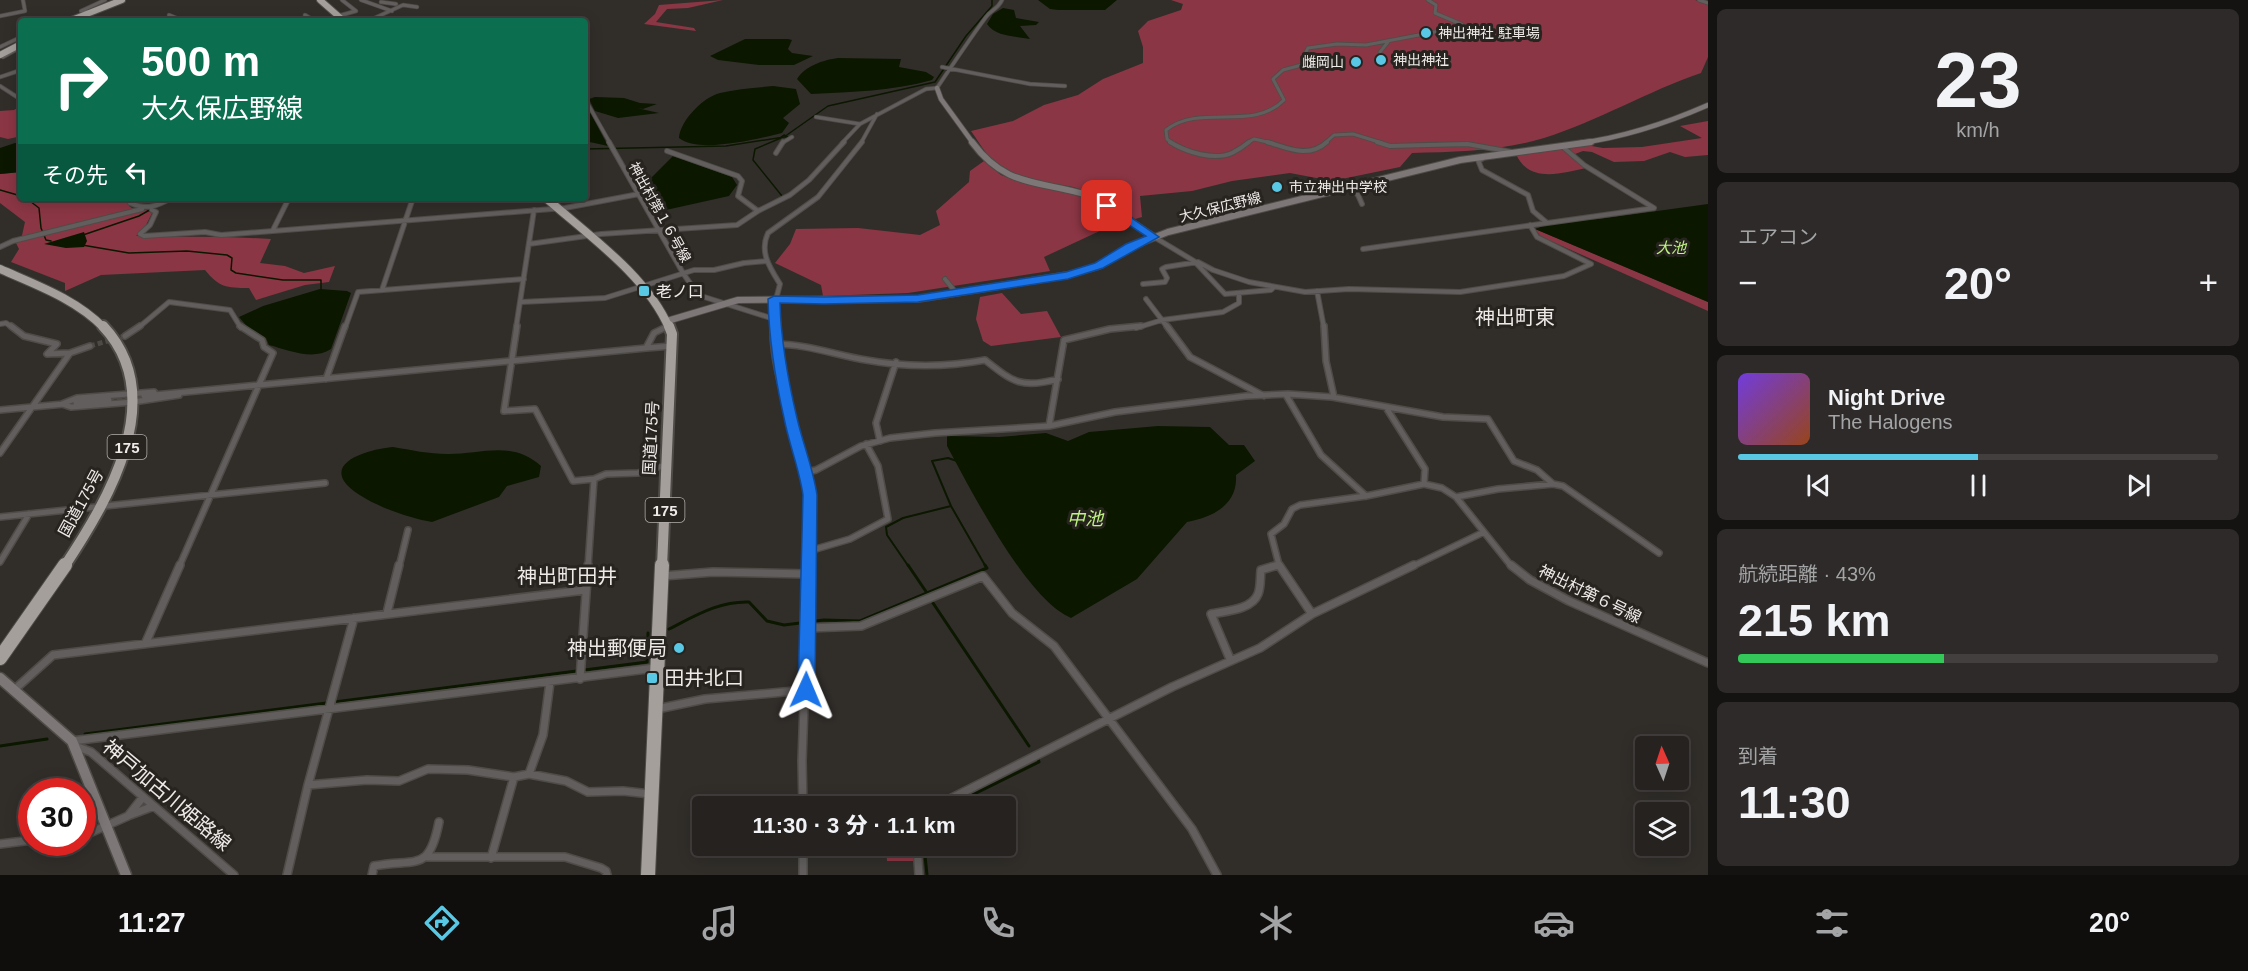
<!DOCTYPE html>
<html lang="ja">
<meta charset="utf-8">
<style>
:root{--surface:#252220;--page:#2d2a29;--text:#f1f3f6;--muted:#a3a4a5;--line:#423f3e;--accent:#59c8e4}
body{margin:0;font-family:Arial,"Noto Sans JP",sans-serif;background:var(--page);color:var(--text);height:100vh;display:flex;flex-direction:column;font-size:22px;white-space:nowrap}
*{box-sizing:border-box;margin:0}
p{font-size:20px;color:var(--muted)}
.icon{flex:none;width:33px;height:33px;fill:none;stroke:currentColor;stroke-width:2;stroke-linecap:round;stroke-linejoin:round}
.map{position:relative;flex:1;overflow:hidden}
.side{display:flex;flex-direction:column;gap:9px;padding:9px;background:#141312;width:540px}
.side>*{flex:none}
.top-card{position:absolute;left:18px;top:18px;width:570px;height:183px;border-radius:6px;box-shadow:0 3px 15px #0003,0 0 0 2px var(--line);background:#0b6e4f;color:#fff;overflow:hidden}
.needle{width:39px;rotate:357deg}
.buttons{position:absolute;left:1635px;top:736px;display:grid;gap:12px}
.buttons a{display:grid;place-items:center;width:54px;height:54px;border-radius:6px;background:var(--surface);box-shadow:0 3px 15px #0003,0 0 0 2px var(--line);font-size:30px}
.speed{position:absolute;left:18px;top:778px;display:flex;gap:12px;font-size:30px;font-weight:700;text-align:center}
.speed>*{display:grid;place-content:center;width:78px;height:78px;border-radius:50%;background:var(--surface);box-shadow:0 3px 15px #0003,0 0 0 2px var(--line);line-height:1}
.speed .limit{border:9px solid #d22;background:#fff;color:#111}
.pin{position:absolute;display:grid;place-items:center;width:51px;height:51px;color:#fff;margin:-26px;border-radius:12px;box-shadow:0 3px 9px #0006}
.me{position:absolute;width:66px;margin:-33px;rotate:1deg;stroke-linejoin:round;filter:drop-shadow(0 0 4px #0008)}
.turn{display:flex;align-items:center;gap:21px;height:126px;padding:0 24px;font-size:27px}
.turn .icon{width:78px;height:78px;stroke-width:2.5}
.turn b{display:block;font-size:42px;line-height:51px}
.then{display:flex;align-items:center;height:57px;padding:0 24px;background:#0003;gap:12px;font-size:22px}
.big{font-size:45px;font-weight:800;line-height:1.1}
.side .widget{flex:1;display:flex;flex-direction:column;justify-content:center;gap:9px;min-width:0;padding:0 21px;border-radius:9px;background:var(--page)}
.side .dial{align-items:center;gap:0}
.dial b{font-size:78px;line-height:1}
.song{display:flex;align-items:center;gap:18px}
.cover{width:72px;height:72px;border-radius:9px;background:linear-gradient(135deg,hsl(260 70% 55%),hsl(20 70% 35%))}
.played{height:6px;border-radius:3px;background:linear-gradient(90deg,var(--accent) 50%,var(--line) 50%)}
.keys{display:flex;justify-content:space-around;direction:ltr}
.heat{display:flex;justify-content:space-between;align-items:center;font-size:33px;direction:ltr}
.charge{height:9px;border-radius:4px;background:linear-gradient(90deg,#34c759 43%,var(--line) 0)}
.trip{position:absolute;left:692px;top:796px;width:324px;height:60px;border-radius:6px;background:var(--surface);box-shadow:0 3px 15px #0003,0 0 0 2px var(--line);font-weight:800;line-height:60px;text-align:center}
.tabs{display:flex;height:96px;justify-content:space-around;align-items:center;background:#0f0e0d;color:var(--muted)}
.tabs .icon{width:42px;height:42px}
.tabs .selected{color:var(--accent)}
.tabs b{font-size:27px;color:var(--text)}
main{display:flex;flex:1;min-height:0}
.map>svg:first-child{display:block}
.green{fill:#8b3644}
.water{fill:#0c1700}
.lines{fill:none;stroke-linecap:round;stroke-linejoin:round}
.stream-far2{stroke:#0c1700;stroke-width:1.5}
.stream-far1{stroke:#0c1700;stroke-width:2}
.stream{stroke:#0c1700;stroke-width:3}
.street-tunnel{stroke:#4d4a46;stroke-width:5;stroke-dasharray:5 3;stroke-linecap:butt}
.street-far3-casing{stroke:#4f4c48;stroke-width:4.5}
.street-far2-casing{stroke:#4f4c48;stroke-width:6}
.street-far1-casing{stroke:#4f4c48;stroke-width:8}
.street-casing{stroke:#4f4c48;stroke-width:10}
.secondary-far2-casing{stroke:#4f4c48;stroke-width:6}
.secondary-far1-casing{stroke:#4f4c48;stroke-width:8}
.secondary-casing{stroke:#4f4c48;stroke-width:13}
.highway-far3-casing{stroke:#4f4c48;stroke-width:8}
.highway-far2-casing{stroke:#4f4c48;stroke-width:10}
.highway-far1-casing{stroke:#4f4c48;stroke-width:14}
.highway-casing{stroke:#4f4c48;stroke-width:16}
.street-far3{stroke:#615e5d;stroke-width:3}
.street-far2{stroke:#615e5d;stroke-width:4}
.street-far1{stroke:#615e5d;stroke-width:5}
.street{stroke:#615e5d;stroke-width:7}
.secondary-far2{stroke:#7d7877;stroke-width:4.5}
.secondary-far1{stroke:#7d7877;stroke-width:6}
.secondary{stroke:#7d7877;stroke-width:10}
.highway-far3{stroke:#a59f9c;stroke-width:6}
.highway-far2{stroke:#a59f9c;stroke-width:8}
.highway-far1{stroke:#a59f9c;stroke-width:10}
.highway{stroke:#a59f9c;stroke-width:14}
.route{fill:#1a73e8;stroke:#114b97;stroke-width:1.5}
.poi-dot{fill:#59c8e4;stroke:#272420;stroke-width:2}
.labels{text-anchor:middle;dominant-baseline:central;stroke-width:6;stroke-linejoin:round;paint-order:stroke}
.far-poi-label{font-size:14px;fill:#edeae8;stroke:#272420;text-anchor:start}
.far-street-label{font-size:14px;fill:#edeae8;stroke:#272420}
.far-water-label{font-size:15px;font-style:italic;fill:#bef380;stroke:#272420}
.shield{fill:#272420;stroke:#b2afac;stroke-width:1.5}
.shield-label{font-size:15px;font-weight:bold;fill:#edeae8}
.poi-label{font-size:16px;fill:#edeae8;stroke:#272420;text-anchor:start}
.street-label{font-size:16px;fill:#edeae8;stroke:#272420}
.water-label{font-size:18px;font-style:italic;fill:#bef380;stroke:#272420}
.quarter-label{font-size:20px;fill:#edeae8;stroke:#272420}
.near-poi-label{font-size:20px;fill:#edeae8;stroke:#272420;text-anchor:end}
.near-street-label{font-size:20px;fill:#edeae8;stroke:#272420}
</style>
<main>
<div class="map">
<svg width="1708" height="875" viewBox="0 0 1708 875">
<rect width="100%" height="100%" fill="#312e2a"/>
<!-- green -->
<path class="green" d="M723,0L688,8L667,9L656,22L694,28L696,31L644,24L655,14L659,5Z
M1171,0H1695L1708,4V57L1701,73C1648,91 1598,121 1544,138C1502,151 1456,152 1412,153L1400,167L1332,181L1290,173L1232,181L1192,191L1140,196L1142,217L1135,219C1117,203 1096,194 1073,187C1050,182 1025,183 1005,171C991,163 980,144 971,131L1013,121L1044,105L1078,95L1103,79L1143,63V47L1138,31L1148,21L1181,10L1183,4Z
M21,106V144L17,137L8,139L0,137V111L14,110Z
M1708,121V155L1685,157L1670,152L1644,161L1614,162L1592,152L1583,151L1575,154L1566,148L1586,145L1603,148L1642,147L1702,138L1680,126Z
M1562,148L1586,168C1562,173 1529,184 1516,154Z
M984,161L1001,175L1021,182L1080,195L1126,222L1104,229L1044,257L1050,271L908,293L823,296L821,285L775,263L790,244L796,229L858,228L920,235L940,225L936,211L969,182L970,171Z
M21,172V198H78L89,203L90,198H130L129,206L138,212L146,210L152,213L145,227L136,236C181,237 226,236 271,239L260,263L285,266L304,273L335,266L329,282L305,285L256,300L249,288C226,288 219,287 205,270L101,275L65,291V283L11,262L19,249L16,243L21,240L25,222L0,203V174Z
M1535,229L1708,302V311L1553,242L1541,237Z
M1002,293L1021,314L1047,311L1061,337L991,346L983,341L976,319L980,297Z
M886,846H917L918,861H887Z"/>
<!-- water -->
<path class="water" d="M1038,0H1117L1105,10H1058L1050,9Z
M1003,8L1014,10L1016,18L1039,22L1036,25L1020,26L1030,39C1015,36 996,37 987,24L993,14Z
M745,39H788L792,40L788,49L792,53L813,56L794,65H759L718,60L710,56Z
M838,58L901,59L899,67L926,72L934,77L932,80C893,91 852,92 811,94L797,79C805,66 823,60 838,58Z
M773,86L796,89L800,104L783,118L789,123L782,133C758,139 698,154 679,138C680,121 703,97 720,93C736,89 755,88 773,86Z
M595,97L624,98L640,103L657,104L643,109L637,108L659,113L618,118L595,111L589,99Z
M585,103L608,146L585,141Z
M15,143L21,144V172L0,174V148Z
M673,156L732,177L737,185L729,196L657,212L646,183Z
M1708,204V302L1535,229L1555,222L1599,219Z
M84,232L87,241L84,247L66,248L44,244Z
M320,289L347,291L351,293L331,349C313,361 288,350 269,345L266,338L250,330L239,317L263,306Z
M1158,426L1210,427L1229,445H1244L1255,461L1236,475C1238,505 1213,517 1187,522L1137,579L1071,618C1026,599 971,490 947,446V436L999,437L1046,433L1068,441L1089,432Z
M393,447C411,450 429,454 448,454C482,454 512,440 541,466L539,477L507,486L499,497L432,522C408,518 364,503 347,485C324,459 378,448 393,447Z"/>
<g class="lines">
<!-- stream-far2 -->
<path class="stream-far2" d="M784,135L788,137H781Z
M781,138L755,149L753,160L782,196
M585,149L726,146L784,137L828,106L935,82L966,36L992,6V0
M0,190L21,196
M26,198L39,208L41,228L46,240L51,241
M83,235L139,216L153,208
M82,245L129,253L187,251L227,255L232,258L231,270L236,273L283,280H321V292"/>
<!-- stream-far1 -->
<path class="stream-far1" d="M957,461L948,458L932,461L951,506L986,567
M909,567L887,535L886,527L903,518L951,506"/>
<!-- stream -->
<path class="stream" d="M908,565L927,593
M933,603L1029,746
M669,629C695,616 719,601 749,602L767,621L784,625L824,620L860,621L987,568L985,565
M85,734L647,662L648,633
M0,746L47,739
M948,807L1039,762L1038,759
M924,846L927,875"/>
<!-- street-tunnel -->
<path class="street-tunnel" d="M90,346L125,336
M109,400L144,396"/>
<defs>
<path id="street-far3" d="M361,0L392,11
M1699,0L1708,3
M381,2L396,4
M90,12L81,11L105,0
M169,15L184,21
M305,15L315,21
M0,16L25,11L23,0
M338,16L356,11L342,0
M368,21L403,5L417,7
M0,47L21,37
M1380,52L1388,42
M3,57L21,47
M942,67L1030,84L1065,86
M0,77L21,70
M0,86L17,97H21
M585,99L610,143
M816,117L860,124
M782,143L792,137
M842,143L860,124L926,89L937,88C953,64 969,40 986,17C991,10 998,9 1002,0
M861,143L877,114
M1172,143L1167,139L1166,130C1200,103 1253,132 1284,100L1273,79L1283,70L1309,63L1311,61L1305,54L1308,48L1337,44L1366,45L1445,30L1463,29L1464,26L1461,24L1435,13L1436,5L1428,0
M1247,143L1254,139L1272,143
M1325,143L1334,135L1353,134L1382,143"/>
<path id="street-far2" d="M609,142L683,273L698,295L774,319
M1170,142C1186,152 1214,161 1232,153C1238,150 1244,146 1249,142
M1267,142C1288,148 1308,159 1327,142
M1377,142L1390,146L1467,144L1512,152
M1563,147L1584,165L1654,208
M667,151L738,176L742,181L738,196L758,211
M776,153L783,142
M1482,159L1478,160L1482,170L1528,195L1533,211L1546,222
M1350,188L1358,195L1362,204
M132,198L130,203C146,210 156,207 171,198
M152,210L156,212L150,225L140,234L144,236L205,232L221,235L565,208L639,194
M1530,225L1537,237L1591,264
M273,230L289,198
M1154,237L1194,261L1225,294L1271,290L1274,287
M529,244L601,234L737,225L758,211L790,195L809,180L844,142
M0,247L13,241L142,209
M1363,249L1654,208
M945,279L957,294
M1143,284L1165,282L1167,278L1162,269L1166,267L1198,262L1213,270L1249,282L1305,292L1349,289L1460,292L1564,276L1591,264
M382,290L413,198
M1317,291L1324,328
M1146,299L1168,328
M521,302L605,298L694,270H714L744,263L767,261
M0,324L6,323L13,328
M138,328L169,302L230,310L241,328
M345,328L358,292L524,279
M516,328L534,210
M664,328L669,326
M773,328L774,307L780,284C770,268 759,252 768,233L818,197L862,142
M1136,328L1162,320L1223,312L1239,303V293"/>
<path id="street-far1" d="M11,326L24,336L57,344L47,354L70,353
M517,326L504,411L535,409L573,481L594,479L606,474L638,473L666,465
M773,326C772,375 795,423 805,470C813,502 809,535 809,567
M1167,326L1190,357L1264,396
M1324,326L1326,361L1334,397
M125,336L140,326
M775,344C806,344 836,355 866,360C904,367 947,367 985,360C1013,382 1021,389 1058,379
M646,348L672,346
M326,379L345,326
M1286,395L1321,455L1366,496
M144,396L646,348L654,333L668,326
M76,403L109,400
M62,404L77,398L154,392
M62,404L71,407L133,402L179,395
M1387,409L1425,469L1424,484
M0,410L64,404
M1049,426L1064,340L1110,329L1141,326
M880,441L876,423L896,362
M0,453L70,353L90,346
M807,472L816,470L861,446L890,438L935,433L1049,426L1115,412L1246,396L1288,394L1332,397L1443,417L1488,419L1514,461L1537,470L1553,484L1498,489L1456,497L1442,488L1424,484L1366,496L1300,505L1292,509L1284,524L1271,534L1279,565L1273,567
M1553,484L1563,486L1659,553
M1456,497L1512,567
M0,517L325,483
M809,551L850,539L888,519L878,466L866,444
M0,562L29,514
M179,567L273,353L264,347L262,340L240,326
M399,567L408,530
M588,567L594,479
M1411,567L1484,532"/>
<path id="street" d="M1279,565L1312,614
M1511,565L1530,580L1569,601L1708,663
M663,576L713,572L808,574
M387,613L399,565
M808,628L861,626L983,576L1012,613L1054,646L1192,829L1217,875
M146,642L180,565
M1230,659L1211,614C1225,611 1252,610 1258,594C1261,587 1260,578 1261,570L1278,565
M580,679L588,565
M14,690L53,655L585,590
M657,709L705,699L806,690
M72,741L655,668
M75,746L91,752L234,875
M529,774L543,735L550,682
M308,785L367,780L399,781L428,769L468,770L514,777L529,774L566,781L588,792L623,791L650,794
M803,807L802,761L809,565
M934,807L1172,687L1260,648L1312,614L1414,565
M130,815L154,806
M82,833L92,832L128,816L143,797
M0,844L32,840
M803,846V875
M917,846L919,875
M428,857H565L601,868L606,871L607,875
M491,858L514,777
M287,875L308,785L354,618
M372,875L374,866C417,858 429,873 439,822"/>
<path id="secondary-far2" d="M937,88L941,99L973,143
M1580,143C1625,137 1667,123 1708,105"/>
<path id="secondary-far1" d="M972,142C1006,188 1038,180 1087,195C1106,202 1136,226 1154,237
M667,321L738,300L918,299L1068,275L1099,266L1130,247L1168,232L1460,160L1591,142"/>
<path id="secondary" d="M0,678L72,741L126,875"/>
<path id="highway-far3" d="M320,0L344,21
M69,21L122,0
M0,55L21,44"/>
<path id="highway-far2" d="M546,198C588,235 647,276 669,328
M0,269C36,285 76,299 104,328"/>
<path id="highway-far1" d="M64,567C108,501 170,397 103,326
M662,567L672,334L669,326"/>
<path id="highway" d="M0,658L65,565
M648,875L662,565"/>
</defs>
<!-- street-far3 casing -->
<use href="#street-far3" class="street-far3-casing"/>
<!-- street-far2 casing -->
<use href="#street-far2" class="street-far2-casing"/>
<!-- street-far1 casing -->
<use href="#street-far1" class="street-far1-casing"/>
<!-- street casing -->
<use href="#street" class="street-casing"/>
<!-- secondary-far2 casing -->
<use href="#secondary-far2" class="secondary-far2-casing"/>
<!-- secondary-far1 casing -->
<use href="#secondary-far1" class="secondary-far1-casing"/>
<!-- secondary casing -->
<use href="#secondary" class="secondary-casing"/>
<!-- highway-far3 casing -->
<use href="#highway-far3" class="highway-far3-casing"/>
<!-- highway-far2 casing -->
<use href="#highway-far2" class="highway-far2-casing"/>
<!-- highway-far1 casing -->
<use href="#highway-far1" class="highway-far1-casing"/>
<!-- highway casing -->
<use href="#highway" class="highway-casing"/>
<!-- street-far3 -->
<use href="#street-far3" class="street-far3"/>
<!-- street-far2 -->
<use href="#street-far2" class="street-far2"/>
<!-- street-far1 -->
<use href="#street-far1" class="street-far1"/>
<!-- street -->
<use href="#street" class="street"/>
<!-- secondary-far2 -->
<use href="#secondary-far2" class="secondary-far2"/>
<!-- secondary-far1 -->
<use href="#secondary-far1" class="secondary-far1"/>
<!-- secondary -->
<use href="#secondary" class="secondary"/>
<!-- highway-far3 -->
<use href="#highway-far3" class="highway-far3"/>
<!-- highway-far2 -->
<use href="#highway-far2" class="highway-far2"/>
<!-- highway-far1 -->
<use href="#highway-far1" class="highway-far1"/>
<!-- highway -->
<use href="#highway" class="highway"/>
</g>
<!-- route -->
<path class="route" d="M1103,203H1110L1159,237L1103,268L1068,279L918,302L824,304L780,303C781,342 788,380 797,418C803,444 813,468 817,495L815,690L813,695L806,697L800,695L798,690L803,495C799,468 789,444 784,418C775,378 769,340 768,299L774,296L824,297L918,295L1066,272L1095,263L1126,244L1146,236L1103,208Z"/>
<!-- markers -->
<g class="poi-dot">
<circle cx="1426" cy="33" r="6"/>
<circle cx="1381" cy="60" r="6"/>
<circle cx="1356" cy="62" r="6"/>
<circle cx="1277" cy="187" r="6"/>
<rect x="638" y="285" width="12" height="12" rx="3"/>
<circle cx="679" cy="648" r="6"/>
<rect x="646" y="672" width="12" height="12" rx="3"/>
</g>
<g class="labels">
<!-- far-poi labels -->
<g class="far-poi-label">
<text x="1438" y="33">神出神社 駐車場</text>
<text x="1393" y="60">神出神社</text>
<text x="1344" y="62" text-anchor="end">雌岡山</text>
<text x="1289" y="187">市立神出中学校</text>
</g>
<!-- far-street labels -->
<g class="far-street-label">
<text transform="translate(1220 207) rotate(-14)">大久保広野線</text>
<text transform="translate(660 212) rotate(61)">神出村第１６号線</text>
</g>
<!-- far-water labels -->
<g class="far-water-label">
<text x="1671" y="247">大池</text>
</g>
<!-- shield labels -->
<g class="shield">
<rect x="107.5" y="435" width="39" height="24" rx="4.5"/>
<rect x="645.5" y="498" width="39" height="24" rx="4.5"/>
</g>
<g class="shield-label">
<text x="127" y="447">175</text>
<text x="665" y="510">175</text>
</g>
<!-- poi labels -->
<g class="poi-label">
<text x="656" y="291">老ノ口</text>
</g>
<!-- street labels -->
<g class="street-label">
<text transform="translate(651 438) rotate(-87)">国道175号</text>
<text transform="translate(81 503) rotate(-61)">国道175号</text>
<text transform="translate(1590 594) rotate(26)">神出村第６号線</text>
</g>
<!-- water labels -->
<g class="water-label">
<text x="1085" y="519">中池</text>
</g>
<!-- quarter labels -->
<g class="quarter-label">
<text x="1515" y="317">神出町東</text>
<text x="567" y="576">神出町田井</text>
</g>
<!-- near-poi labels -->
<g class="near-poi-label">
<text x="667" y="648">神出郵便局</text>
<text x="664" y="678" text-anchor="start">田井北口</text>
</g>
<!-- near-street labels -->
<g class="near-street-label">
<text transform="translate(167 795) rotate(40)">神戸加古川姫路線</text>
</g>
</g>
</svg>
<div class="buttons">
<a><svg class="needle" viewBox="-14 -14 28 28"><path d="M0-13l5 13h-10z" fill="#e53935"/><path d="M0 13l5-13h-10z" fill="#a3a4a5"/></svg></a>
<a><svg class="icon" aria-label="layers" viewBox="0 0 24 24"><path d="M12 4l9 5-9 5-9-5zM3 14l9 5 9-5"/></svg></a>
</div>
<div class="speed"><div class="limit">30</div></div>
<div class="pin" style="left:1107px;top:206px;background:#d93025"><svg class="icon" aria-label="arrive" viewBox="0 0 24 24"><path d="M6 21V4h12l-3 4 3 4H6"/></svg></div>
<svg class="me" style="left:806px;top:690px" viewBox="-20 -20 40 40"><path d="M0-17L14 15 0 8-14 15z" fill="#1a73e8" stroke="#fff" stroke-width="4"/></svg>
<div class="trip">11:30 · 3 分 · 1.1 km</div>
<div class="top-card">
<div class="turn"><svg class="icon" aria-label="right" viewBox="0 0 24 24"><path d="M7 20v-9h11M14 6l5 5-5 5"/></svg><div><b>500 m</b>大久保広野線</div></div>
<div class="then">その先<svg class="icon" aria-label="left" viewBox="0 0 24 24"><path d="M17 20v-9H6M10 6l-5 5 5 5"/></svg></div>
</div>
</div>
<section class="side">
<div class="widget dial"><b>23</b><p>km/h</p></div>
<div class="widget"><p>エアコン</p>
<div class="heat"><a>−</a><b class="big">20°</b><a>+</a></div>
</div>
<div class="widget">
<div class="song"><i class="cover"></i><div><b>Night Drive</b><p>The Halogens</p></div></div>
<div class="played"></div>
<div class="keys"><svg class="icon" aria-label="previous" viewBox="0 0 24 24"><path d="M18 5L8 12l10 7zM5 5v14"/></svg><svg class="icon" aria-label="pause" viewBox="0 0 24 24"><path d="M8 5v14M16 5v14"/></svg><svg class="icon" aria-label="next" viewBox="0 0 24 24"><path d="M6 5l10 7-10 7zM19 5v14"/></svg></div>
</div>
<div class="widget"><p>航続距離 · 43%</p><b class="big">215 km</b><div class="charge"></div></div>
<div class="widget"><p>到着</p><b class="big">11:30</b></div>
</section>
</main>
<nav class="tabs">
<b>11:27</b>
<svg class="icon selected" aria-label="directions" viewBox="0 0 24 24"><path d="M12 3l9 9-9 9-9-9zM9 14v-3h6M13 9l2 2-2 2"/></svg>
<svg class="icon" aria-label="music" viewBox="0 0 24 24"><path d="M9 18V5l10-2v13"/><circle cx="6" cy="18" r="3"/><circle cx="16" cy="16" r="3"/></svg>
<svg class="icon" aria-label="phone" viewBox="0 0 24 24"><path d="M5 4h4l2 5-3 2q2 4 5 5l2-3 5 2v4C11 20 4 13 5 4z"/></svg>
<svg class="icon" aria-label="climate" viewBox="0 0 24 24"><path d="M12 3v18M4 7l16 10M4 17L20 7"/></svg>
<svg class="icon" aria-label="car" viewBox="0 0 24 24"><path d="M5 17H2v-5l4-1 3-4h7l3 4 3 1v5h-3M9 17h6M6 11h13"/><circle cx="7" cy="17" r="2"/><circle cx="17" cy="17" r="2"/></svg>
<svg class="icon" aria-label="filters" viewBox="0 0 24 24"><path d="M4 7h16M4 17h16"/><circle cx="9" cy="7" r="2"/><circle cx="15" cy="17" r="2"/></svg>
<b>20°</b>
</nav>
